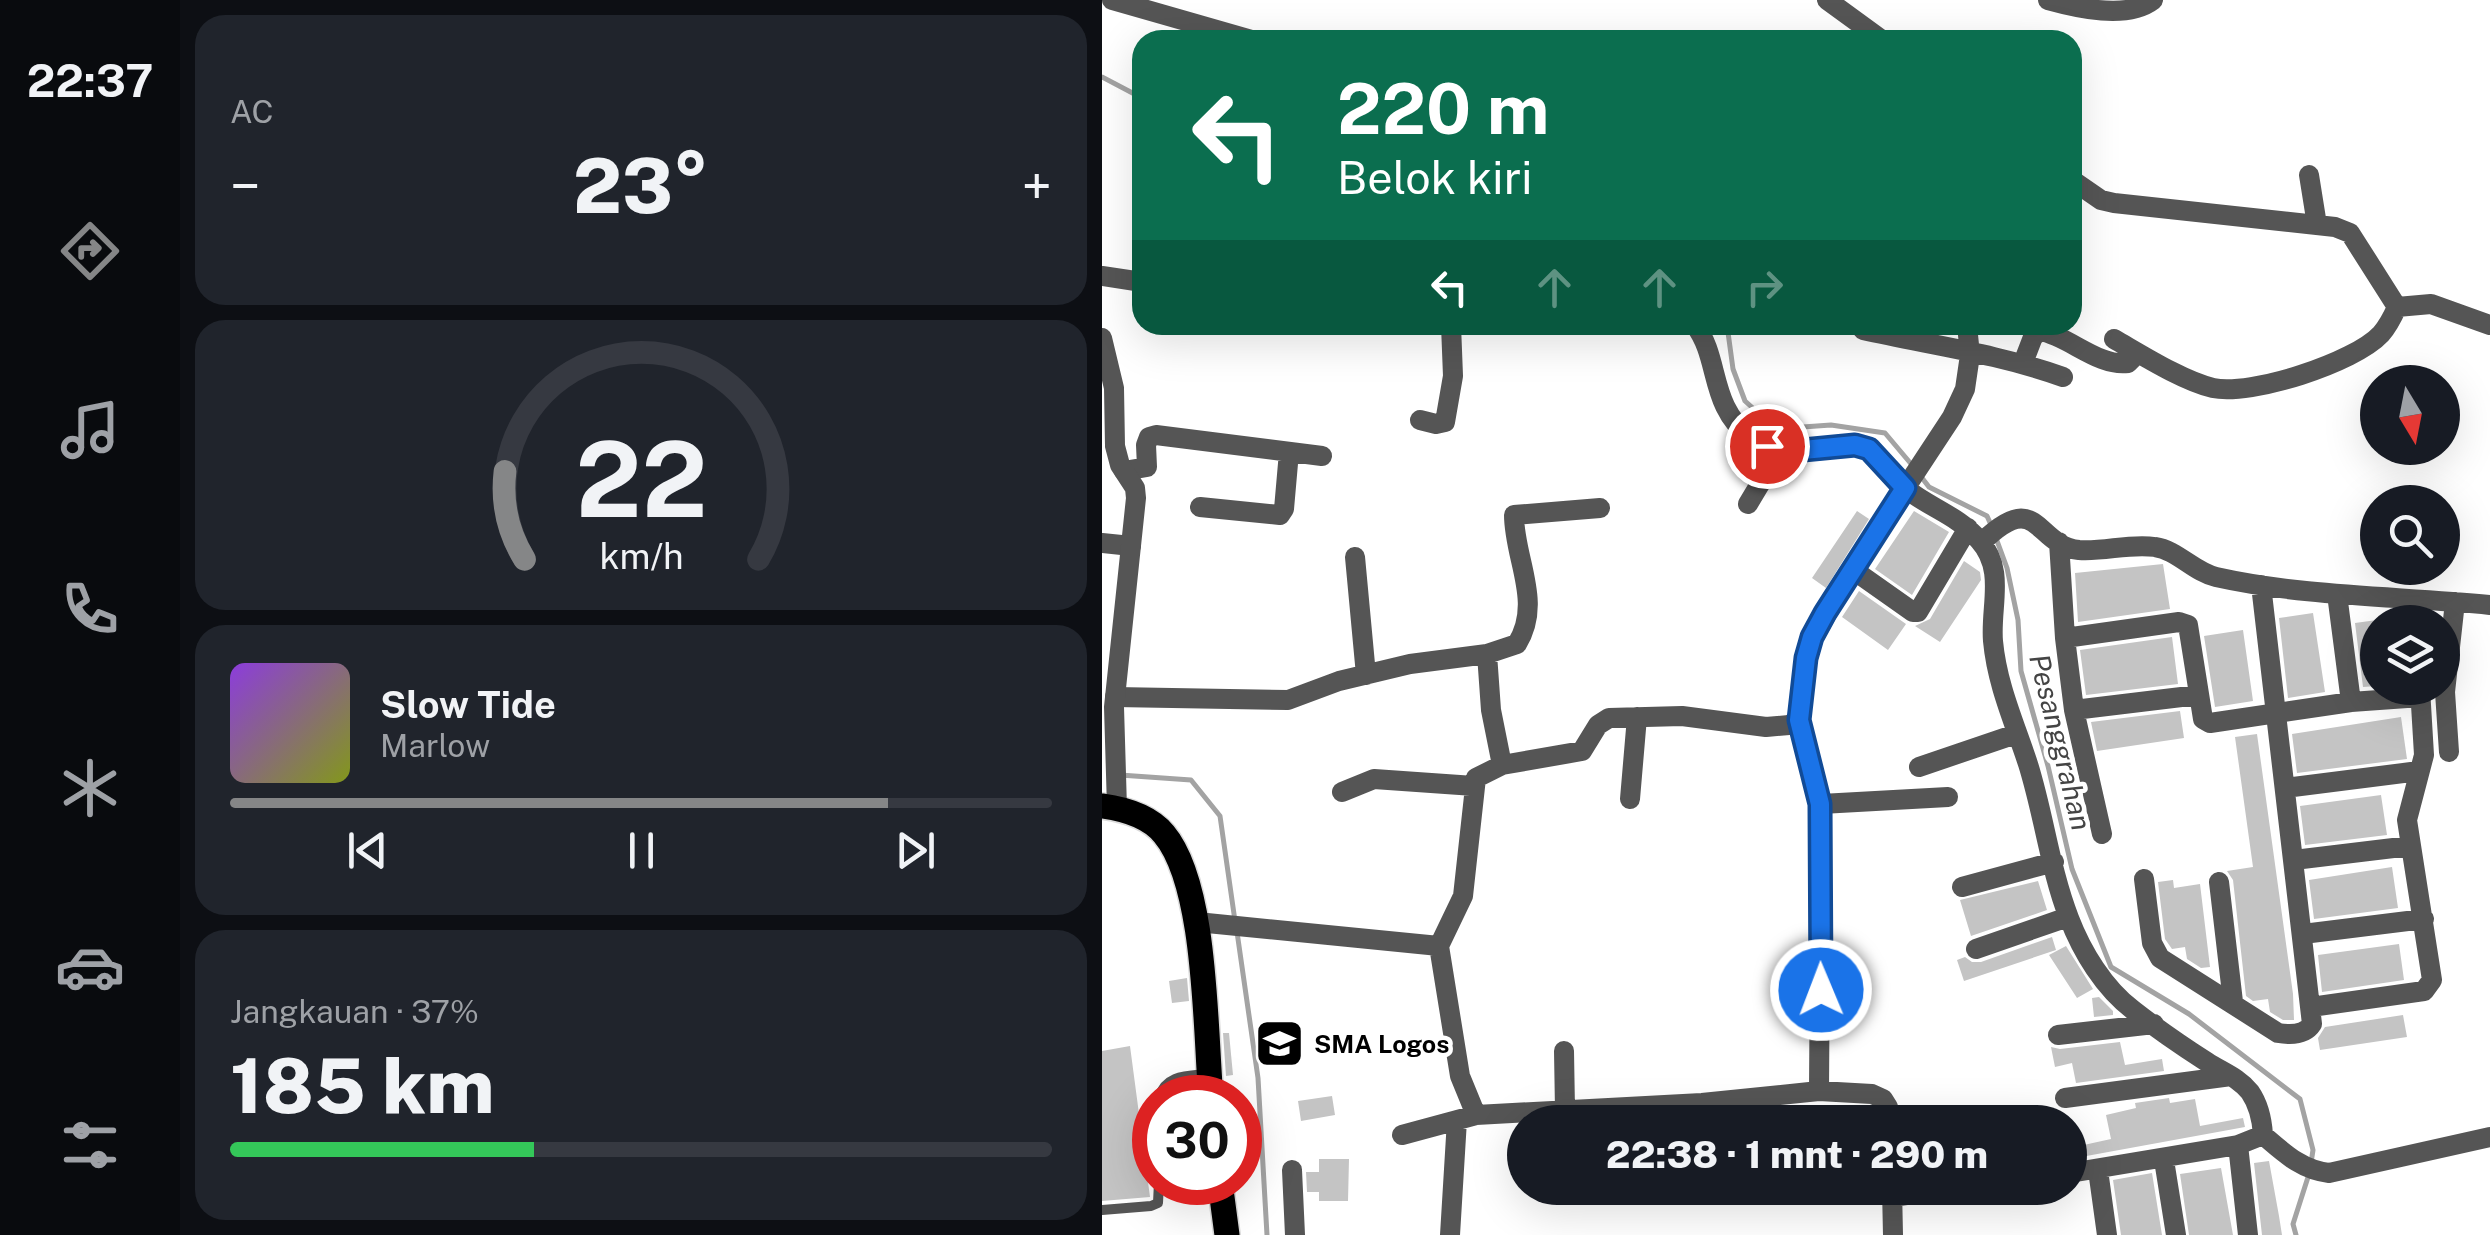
<!DOCTYPE html>
<html lang="id">
<meta charset="utf-8">
<style>
:root{--surface:#171b24;--page:#20242c;--text:#f1f3f6;--muted:#9ea1a6;--line:#363941;--accent:#858687}
body{margin:0;font-family:"Public Sans",sans-serif;background:var(--page);color:var(--text);height:100vh;display:flex;flex-direction:column;font-size:38px;white-space:nowrap}
*{box-sizing:border-box;margin:0}
p{font-size:32px;color:var(--muted)}
.icon{flex:none;width:55px;height:55px;fill:none;stroke:currentColor;stroke-width:2;stroke-linecap:round;stroke-linejoin:round}
.map{position:relative;flex:1;overflow:hidden}
.panel{display:flex;flex-direction:column;gap:15px;padding:15px;background:#0d0f14;width:922px}
.panel>*{flex:none}
.hud{position:absolute;left:30px;top:30px;width:950px;height:305px;border-radius:30px;box-shadow:0 10px 40px #0002;background:#0b6e4f;color:#fff;overflow:hidden}
.needle{width:65px;rotate:170deg}
.controls{position:absolute;left:1258px;top:365px;display:grid;gap:20px}
.controls a{display:grid;place-items:center;width:100px;height:100px;border-radius:50%;background:var(--surface);box-shadow:0 10px 40px #0002;font-size:50px}
.speed{position:absolute;left:30px;top:1075px;display:flex;gap:20px;font-size:50px;font-weight:700;text-align:center}
.speed>*{display:grid;place-content:center;width:130px;height:130px;border-radius:50%;background:var(--surface);box-shadow:0 10px 40px #0002;line-height:1}
.speed .limit{border:15px solid #d22;background:#fff;color:#111}
.pin{position:absolute;display:grid;place-items:center;width:85px;height:85px;color:#fff;margin:-42px;border:5px solid #fff;border-radius:50%;box-shadow:0 2px 10px #0007}
.me{position:absolute;width:110px;margin:-55px;rotate:359deg;stroke-linejoin:round;filter:drop-shadow(0 0 8px #0008)}
.turn{display:flex;align-items:center;gap:35px;height:210px;padding:0 40px;font-size:45px}
.turn .icon{width:130px;height:130px;stroke-width:2.5}
.turn b{display:block;font-size:70px;line-height:85px}
.lanes{display:flex;align-items:center;height:95px;padding:0 40px;background:#0003;justify-content:center;gap:50px;direction:ltr}
.lanes .off{opacity:.35}
.big{font-size:75px;font-weight:800;line-height:1.1}
.panel .tile{flex:1;display:flex;flex-direction:column;justify-content:center;gap:15px;min-width:0;padding:0 35px;border-radius:30px;background:var(--page)}
.panel .dial{align-items:center;gap:0}
.dial svg{height:260px;overflow:visible;fill:none;stroke:var(--line);stroke-width:7;stroke-linecap:round;text-anchor:middle}
.dial text{fill:var(--text);stroke:none}
.song{display:flex;align-items:center;gap:30px}
.cover{width:120px;height:120px;border-radius:15px;background:linear-gradient(135deg,hsl(270 70% 55%),hsl(70 70% 35%))}
.played{height:10px;border-radius:5px;background:linear-gradient(90deg,var(--accent) 80%,var(--line) 80%)}
.keys{display:flex;justify-content:space-around;direction:ltr}
.heat{display:flex;justify-content:space-between;align-items:center;font-size:55px;direction:ltr}
.charge{height:15px;border-radius:8px;background:linear-gradient(90deg,#34c759 37%,var(--line) 0)}
.trip{position:absolute;left:405px;top:1105px;width:580px;height:100px;border-radius:50px;background:var(--surface);box-shadow:0 10px 40px #0002;font-weight:800;line-height:100px;text-align:center}
main{display:flex;flex:1;min-height:0}
.tab-bar{display:flex;flex-direction:column;width:180px;justify-content:space-around;align-items:center;background:#090b0e;color:var(--muted)}
.tab-bar .icon{width:70px;height:70px}
.tab-bar .on{color:var(--accent)}
.tab-bar b{font-size:45px;color:var(--text)}
.map>svg:first-child{display:block}
.lines{fill:none;stroke-linecap:round;stroke-linejoin:round}
.stream{stroke:#a3a3a3;stroke-width:5}
.building{fill:#c4c4c4}
.primary-casing{stroke:#dbdbdb;stroke-width:28}
.service{stroke:#555;stroke-width:10}
.minor{stroke:#555;stroke-width:20}
.tertiary{stroke:#555;stroke-width:20}
.primary{stroke:#000;stroke-width:25}
.route-casing{stroke:#114b97;stroke-width:25}
.route{stroke:#1a73e8;stroke-width:18}
.labels{text-anchor:middle;dominant-baseline:central;stroke-width:9;stroke-linejoin:round;paint-order:stroke}
.poi-label{font-size:25px;font-weight:bold;fill:#000;stroke:#fff;text-anchor:start}
.water-label{font-size:28px;font-style:italic;fill:#444;stroke:#fff}
</style>
<main>
<nav class="tab-bar">
<b>22:37</b>
<svg class="icon on" aria-label="directions" viewBox="0 0 24 24"><path d="M12 3l9 9-9 9-9-9zM9 14v-3h6M13 9l2 2-2 2"/></svg>
<svg class="icon" aria-label="music" viewBox="0 0 24 24"><path d="M9 18V5l10-2v13"/><circle cx="6" cy="18" r="3"/><circle cx="16" cy="16" r="3"/></svg>
<svg class="icon" aria-label="phone" viewBox="0 0 24 24"><path d="M5 4h4l2 5-3 2q2 4 5 5l2-3 5 2v4C11 20 4 13 5 4z"/></svg>
<svg class="icon" aria-label="climate" viewBox="0 0 24 24"><path d="M12 3v18M4 7l16 10M4 17L20 7"/></svg>
<svg class="icon" aria-label="car" viewBox="0 0 24 24"><path d="M5 17H2v-5l4-1 3-4h7l3 4 3 1v5h-3M9 17h6M6 11h13"/><circle cx="7" cy="17" r="2"/><circle cx="17" cy="17" r="2"/></svg>
<svg class="icon" aria-label="filters" viewBox="0 0 24 24"><path d="M4 7h16M4 17h16"/><circle cx="9" cy="7" r="2"/><circle cx="15" cy="17" r="2"/></svg>
</nav>
<section class="panel">
<div class="tile"><p>AC</p>
<div class="heat"><a>−</a><b class="big">23°</b><a>+</a></div>
</div>
<div class="tile dial"><svg viewBox="0 0 100 80">
<path d="M14 69A42 42 0 1 1 86 69"/>
<path d="M14 69A42 42 0 0 1 8 42" stroke="#858687"/>
<text x="50" y="56" font-size="32" font-weight="700">22</text>
<text x="50" y="72" font-size="11">km/h</text>
</svg></div>
<div class="tile">
<div class="song"><i class="cover"></i><div><b>Slow Tide</b><p>Marlow</p></div></div>
<div class="played"></div>
<div class="keys"><svg class="icon" aria-label="previous" viewBox="0 0 24 24"><path d="M18 5L8 12l10 7zM5 5v14"/></svg><svg class="icon" aria-label="pause" viewBox="0 0 24 24"><path d="M8 5v14M16 5v14"/></svg><svg class="icon" aria-label="next" viewBox="0 0 24 24"><path d="M6 5l10 7-10 7zM19 5v14"/></svg></div>
</div>
<div class="tile"><p>Jangkauan · 37%</p><b class="big">185 km</b><div class="charge"></div></div>
</section>
<div class="map">
<svg width="1388" height="1235" viewBox="0 0 1388 1235">
<rect width="100%" height="100%" fill="#fff"/>
<g class="lines">
<!-- stream -->
<path class="stream" d="M0,77L40,98
M625,325L631,369L643,401L674,429L729,425L783,433L810,465
M817,474L827,487L885,516L890,527
M894,538L905,568L916,620L919,671L946,766L970,869L1009,967L1087,1014L1198,1099L1211,1150L1209,1163
M18,775L89,780L118,816L133,921
M135,932L156,1078L165,1235
M1194,1235L1191,1224L1207,1174"/>
</g>
<!-- building -->
<path class="building" d="M755,511L767,519L724,588L710,578Z
M812,511L847,532L810,595L773,569Z
M862,561L878,572L879,580L838,642L813,626L828,619Z
M1061,564L1068,609L976,622L973,573Z
M757,591L804,624L786,650L740,617Z
M1211,613L1223,692L1186,698L1177,618Z
M1275,620V686L1261,687L1253,623Z
M1141,630L1151,701L1113,707L1102,636Z
M1070,637L1076,684L984,695L978,650Z
M1078,711L1082,738L995,751L989,722Z
M1299,717L1305,759L1195,773L1190,734Z
M1155,734L1191,994L1192,1020H1181L1168,1012L1166,999L1151,1001L1144,996L1131,880L1125,871L1151,867L1133,737Z
M1279,795L1285,835L1203,845L1198,806Z
M1290,867L1296,908L1212,919L1207,880Z
M1071,880L1072,888L1098,884L1108,967L1099,968L1085,959L1083,947L1070,949L1063,939L1056,882Z
M936,881L945,910L869,936L858,900Z
M950,937L954,950L862,981L855,960L863,957L870,962H879Z
M1297,944L1302,980L1220,992L1216,955Z
M964,946L991,989L975,998L947,955Z
M85,978L87,1001L70,1003L67,981Z
M997,997L1011,1011V1015L992,1017L990,998Z
M1301,1015L1305,1037L1218,1050L1216,1038L1223,1027Z
M121,1033H127L131,1075L124,1076Z
M1018,1042L1023,1065L1060,1059L1062,1071L974,1083L970,1063L953,1067L949,1047L958,1049Z
M28,1046L48,1197L0,1201V1051Z
M230,1096L233,1115L199,1121L196,1101Z
M1067,1098L1068,1103L1093,1099L1098,1126L1141,1118L1143,1127L968,1159V1148L1009,1139L1004,1115L1034,1108L1033,1103Z
M217,1159H247L246,1201H217V1192H205L204,1172H217Z
M1167,1161L1177,1216L1180,1235H1160L1152,1163Z
M1119,1168L1131,1235H1087L1078,1174Z
M1050,1173L1060,1235H1019L1011,1180Z"/>
<g class="lines">
<defs>
<path id="primary" d="M0,806C22,809 47,816 62,834C105,885 103,1031 109,1098
M118,1182L125,1235"/>
</defs>
<!-- primary casing -->
<use href="#primary" class="primary-casing"/>
<!-- service -->
<path class="service" d="M57,1096L105,1086
M57,1098C63,1075 85,1076 105,1074
M0,1210L49,1206L56,1203L57,1182"/>
<!-- minor -->
<path class="minor" d="M10,0L150,40
M725,0L780,40
M946,0C975,8 1025,20 1051,0
M1207,175L1215,225
M970,180L999,200L1012,203L1233,227L1248,233L1295,307
M0,276L40,282
M1295,307L1329,304L1388,325
M593,325C619,360 606,405 649,438C681,461 718,442 753,445C775,447 787,474 803,488C826,507 857,516 877,540C904,570 888,606 891,641C895,685 913,724 926,764C942,815 948,869 967,918C980,952 1002,988 1031,1010C1054,1028 1080,1046 1105,1062C1120,1072 1136,1077 1148,1092C1157,1105 1160,1119 1161,1135C1181,1152 1199,1170 1227,1173L1388,1137
M761,330C828,345 897,354 961,377
M1012,339C1040,355 1081,381 1111,388C1149,396 1252,363 1279,334C1286,326 1291,316 1295,307
M921,363L931,337L938,331C967,336 996,367 1026,363L1036,353
M318,420L334,424L343,422L351,376L349,325
M22,471L45,467L44,445L47,437L54,435L220,456
M646,504L679,449
M98,507L178,515L182,509L187,452
M880,542C937,487 932,545 977,550C1002,552 1028,543 1053,547C1075,550 1092,572 1114,577C1204,597 1296,596 1388,605
M957,542L963,638L972,710L1096,695
M0,543L29,546
M253,557L264,675
M750,569L811,612H816L866,528
M1235,594L1249,702
M963,638L1077,622L1086,625L1101,719L1108,723L1249,702L1319,697
M385,654L415,644C441,602 412,559 412,515L498,508
M13,697L186,700L237,681L308,664L385,654L389,710L400,765
M972,710L1000,834
M1347,752L1343,692L1353,602
M817,767L914,734
M1183,788L1317,771
M240,792L272,779L372,786
M846,797L719,804L697,720L706,648L750,569L850,417L863,389L868,355L865,325
M528,799L535,717
M1192,860L1308,846
M1042,879L1050,943L1058,958L1176,1033C1188,1035 1203,1035 1210,1024L1159,585
M1117,882L1131,1002
M860,887L952,862
M95,922L337,946
M1201,934L1322,919
M874,949L966,917
M1209,1007L1322,991L1330,980L1305,820L1322,755L1318,688
M956,1035L1052,1024
M462,1051L463,1110
M717,1091L719,804
M963,1098L1129,1076
M374,1115L358,1076L337,946L361,896L374,778L400,765L480,751L496,725L507,718L580,716L664,727L687,725L697,720
M300,1135L374,1115L600,1103L717,1091L770,1094L781,1099L786,1107L787,1122
M1136,1145L1146,1235
M1062,1160L1074,1235
M190,1170L193,1235
M996,1170L1005,1235
M968,1173L1136,1145L1161,1135
M790,1188L791,1235
M541,1189L557,1188
M790,1197L855,1188
M348,1235L355,1120"/>
<!-- tertiary -->
<path class="tertiary" d="M0,338L12,388L13,446L18,465L33,488L34,498L12,707L15,808"/>
<!-- primary -->
<use href="#primary" class="primary"/>
</g>
<g class="lines">
<defs>
<path id="route" d="M665,446L701,450L753,445L767,449L803,488L723,613L710,637L704,658L697,720L718,804L719,990"/>
</defs>
<!-- route casing -->
<use href="#route" class="route-casing"/>
<!-- route -->
<use href="#route" class="route"/>
</g>
<!-- icons -->
<defs>
<symbol id="school-square" viewBox="-11 -11 22 22"><rect x="-9" y="-9" width="18" height="18" rx="4" fill="#000" stroke="#fff"/><path d="M0-5L7-2L0 1L-7-2ZM-4 1L0 2.5L4 1V4Q0 6-4 4Z" fill="#fff"/></symbol>
</defs>
<g fill-rule="evenodd">
<use href="#school-square" x="150" y="1016" width="55" height="55"/>
</g>
<g class="labels">
<!-- poi labels -->
<g class="poi-label">
<text x="212" y="1044">SMA Logos</text>
</g>
<!-- water labels -->
<g class="water-label">
<text transform="translate(959 742) rotate(76)">Pesanggrahan</text>
</g>
</g>
</svg>
<div class="controls">
<a><svg class="needle" viewBox="-14 -14 28 28"><path d="M0-13l5 13h-10z" fill="#e53935"/><path d="M0 13l5-13h-10z" fill="#9ea1a6"/></svg></a>
<a><svg class="icon" aria-label="search" viewBox="0 0 24 24"><circle cx="10" cy="10" r="6"/><path d="M15 15l6 6"/></svg></a>
<a><svg class="icon" aria-label="layers" viewBox="0 0 24 24"><path d="M12 4l9 5-9 5-9-5zM3 14l9 5 9-5"/></svg></a>
</div>
<div class="speed"><div class="limit">30</div></div>
<div class="pin" style="left:665px;top:446px;background:#d93025"><svg class="icon" aria-label="arrive" viewBox="0 0 24 24"><path d="M6 21V4h12l-3 4 3 4H6"/></svg></div>
<svg class="me" style="left:719px;top:990px" viewBox="-20 -20 40 40"><circle r="17" fill="#1a73e8" stroke="#fff" stroke-width="3"/><path d="M0-11L8 9 0 5-8 9z" fill="#fff"/></svg>
<div class="trip">22:38 · 1 mnt · 290 m</div>
<div class="hud">
<div class="turn"><svg class="icon" aria-label="left" viewBox="0 0 24 24"><path d="M17 20v-9H6M10 6l-5 5 5 5"/></svg><div><b>220 m</b>Belok kiri</div></div>
<div class="lanes"><svg class="icon" aria-label="left" viewBox="0 0 24 24"><path d="M17 20v-9H6M10 6l-5 5 5 5"/></svg><svg class="icon off" aria-label="ahead" viewBox="0 0 24 24"><path d="M12 20V5M6 11l6-6 6 6"/></svg><svg class="icon off" aria-label="ahead" viewBox="0 0 24 24"><path d="M12 20V5M6 11l6-6 6 6"/></svg><svg class="icon off" aria-label="right" viewBox="0 0 24 24"><path d="M7 20v-9h11M14 6l5 5-5 5"/></svg></div>
</div>
</div>
</main>
